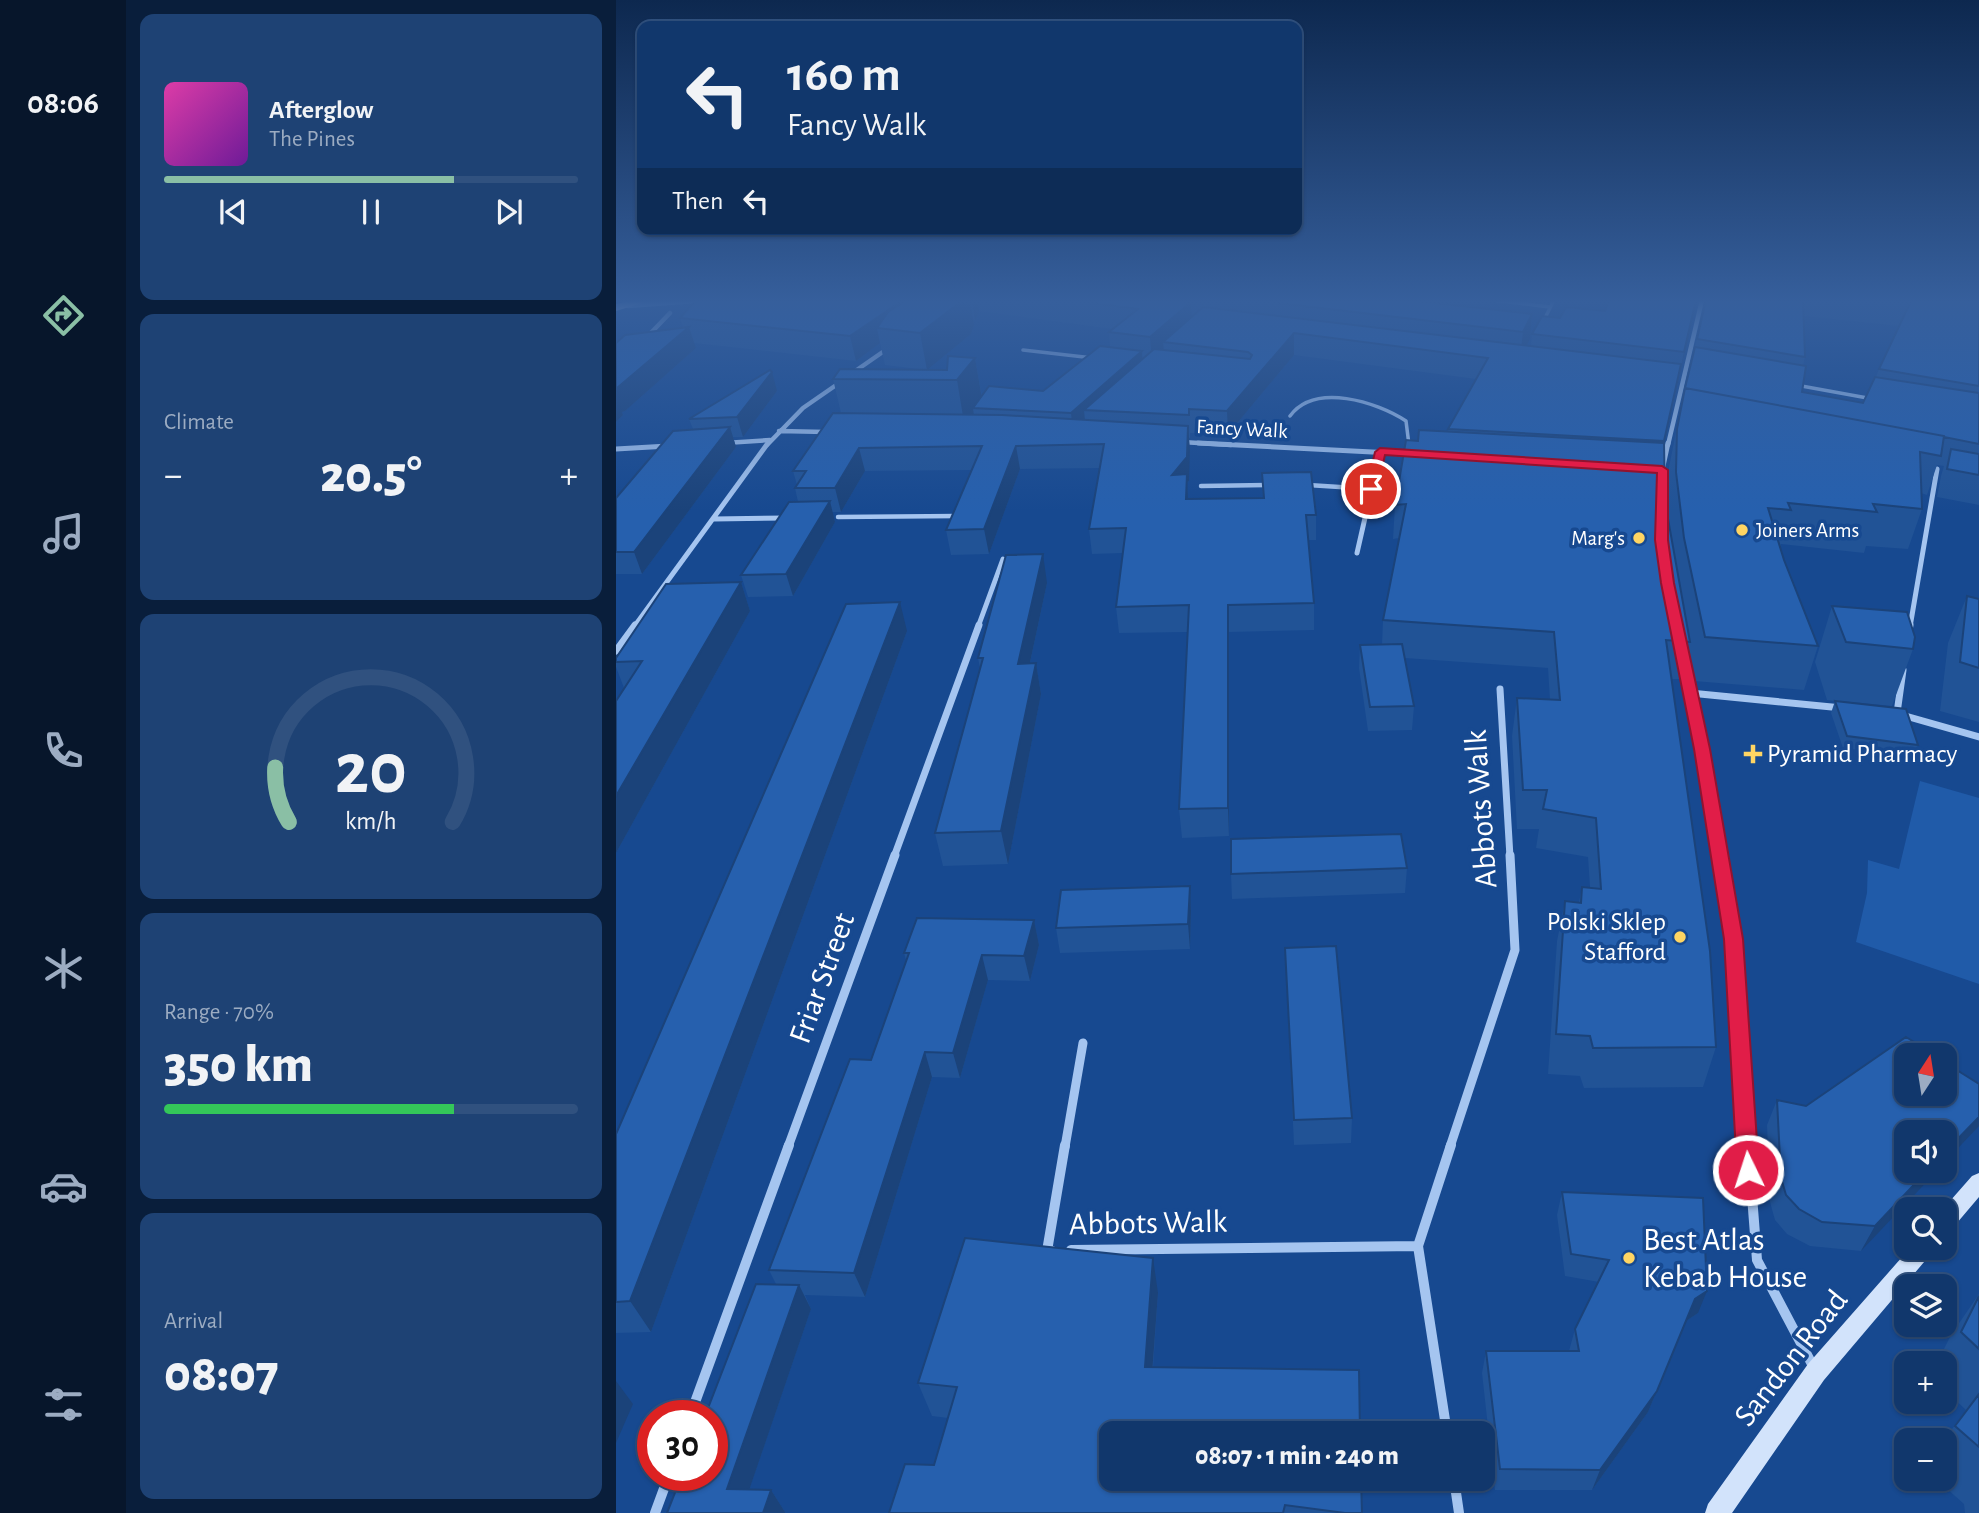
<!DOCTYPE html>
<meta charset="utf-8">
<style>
:root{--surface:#11376c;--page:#1e4274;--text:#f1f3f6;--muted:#9cacc2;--line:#30517f;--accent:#8abfa5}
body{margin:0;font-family:"Alegreya Sans",sans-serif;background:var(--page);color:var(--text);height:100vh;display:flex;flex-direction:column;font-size:26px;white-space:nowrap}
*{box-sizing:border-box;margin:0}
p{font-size:23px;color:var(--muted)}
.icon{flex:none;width:38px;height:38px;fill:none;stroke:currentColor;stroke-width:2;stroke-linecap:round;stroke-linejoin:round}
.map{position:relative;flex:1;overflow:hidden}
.details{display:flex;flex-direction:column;gap:14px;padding:14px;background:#091e3b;width:490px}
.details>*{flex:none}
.guide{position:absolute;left:21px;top:21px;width:665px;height:214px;border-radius:14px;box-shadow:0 2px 5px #0004,0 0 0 2px var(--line);background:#11376c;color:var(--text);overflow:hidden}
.needle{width:46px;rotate:12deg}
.tools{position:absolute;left:1278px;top:1043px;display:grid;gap:14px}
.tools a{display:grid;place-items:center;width:63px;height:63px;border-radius:14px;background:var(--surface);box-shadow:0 2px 5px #0004,0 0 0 2px var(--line);font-size:35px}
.speed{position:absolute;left:21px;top:1400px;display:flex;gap:14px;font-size:35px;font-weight:700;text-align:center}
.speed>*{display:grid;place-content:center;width:91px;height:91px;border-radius:50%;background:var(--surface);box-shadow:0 2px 5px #0004,0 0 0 2px var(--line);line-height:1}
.speed .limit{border:10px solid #d22;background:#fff;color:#111}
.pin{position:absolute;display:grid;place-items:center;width:60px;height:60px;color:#fff;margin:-30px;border:4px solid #fff;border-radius:50%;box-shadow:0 2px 7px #0007}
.me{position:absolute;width:77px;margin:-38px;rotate:356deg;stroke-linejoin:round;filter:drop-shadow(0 0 5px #0008)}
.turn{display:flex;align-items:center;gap:24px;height:147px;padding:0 35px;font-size:32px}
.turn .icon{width:91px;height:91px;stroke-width:2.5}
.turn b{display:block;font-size:49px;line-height:60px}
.then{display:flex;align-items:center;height:66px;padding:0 35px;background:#0003;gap:14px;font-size:26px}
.big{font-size:52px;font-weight:800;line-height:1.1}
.details .widget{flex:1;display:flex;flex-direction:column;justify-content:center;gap:10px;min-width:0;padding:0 24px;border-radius:14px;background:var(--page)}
.details .dial{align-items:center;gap:0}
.dial svg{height:182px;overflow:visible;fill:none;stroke:var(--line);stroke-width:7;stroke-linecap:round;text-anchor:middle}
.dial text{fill:var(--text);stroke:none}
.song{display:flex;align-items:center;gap:21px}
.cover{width:84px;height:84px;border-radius:10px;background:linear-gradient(135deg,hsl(320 70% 55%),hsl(280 70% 35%))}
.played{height:7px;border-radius:4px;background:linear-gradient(90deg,var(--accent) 70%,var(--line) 70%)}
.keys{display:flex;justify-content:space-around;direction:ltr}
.heat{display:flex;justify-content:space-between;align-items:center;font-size:38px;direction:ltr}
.charge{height:10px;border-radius:5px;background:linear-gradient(90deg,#34c759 70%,var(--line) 0)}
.trip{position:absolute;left:483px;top:1421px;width:396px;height:70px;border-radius:14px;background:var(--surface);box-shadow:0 2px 5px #0004,0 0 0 2px var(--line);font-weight:800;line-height:70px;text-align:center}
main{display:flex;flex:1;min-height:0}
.menu{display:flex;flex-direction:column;width:126px;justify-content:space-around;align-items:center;background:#07162b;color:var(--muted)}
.menu .icon{width:49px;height:49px}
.menu .active{color:var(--accent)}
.menu b{font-size:32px;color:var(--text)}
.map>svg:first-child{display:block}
.green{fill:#205ba9}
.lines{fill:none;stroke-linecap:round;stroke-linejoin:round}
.lane-far1{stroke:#a5c5f0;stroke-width:3.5}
.lane{stroke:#a5c5f0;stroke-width:4.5}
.street-far4{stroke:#a5c5f0;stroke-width:4.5}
.street-far3{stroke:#a5c5f0;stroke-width:5}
.street-far2{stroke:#a5c5f0;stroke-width:7}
.street-far1{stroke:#a5c5f0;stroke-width:9}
.street{stroke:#a5c5f0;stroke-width:10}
.secondary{fill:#d2e3fb;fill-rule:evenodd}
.highway{fill:#fff;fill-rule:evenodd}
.wall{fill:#215396;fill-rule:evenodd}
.shaded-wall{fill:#1b437a}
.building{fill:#2660ae;stroke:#1b437a;stroke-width:2}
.route{fill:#e11d48;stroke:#92132f;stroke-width:2}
.poi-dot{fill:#ffd563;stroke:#174990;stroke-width:2.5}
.labels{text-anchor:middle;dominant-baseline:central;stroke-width:7;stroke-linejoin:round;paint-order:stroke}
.far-street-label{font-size:21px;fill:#fff;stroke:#174990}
.far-poi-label{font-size:21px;fill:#fff;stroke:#174990;text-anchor:start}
.poi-label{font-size:26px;fill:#fff;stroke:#174990;text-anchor:start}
.near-street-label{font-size:32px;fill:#fff;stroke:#174990}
.near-poi-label{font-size:32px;fill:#fff;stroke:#174990;text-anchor:start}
</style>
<main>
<nav class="menu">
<b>08:06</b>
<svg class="icon active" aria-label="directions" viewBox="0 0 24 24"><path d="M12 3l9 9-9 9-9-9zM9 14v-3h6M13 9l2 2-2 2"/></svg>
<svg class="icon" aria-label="music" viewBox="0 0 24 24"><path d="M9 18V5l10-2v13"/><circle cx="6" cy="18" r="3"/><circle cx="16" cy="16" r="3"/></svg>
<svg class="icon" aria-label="phone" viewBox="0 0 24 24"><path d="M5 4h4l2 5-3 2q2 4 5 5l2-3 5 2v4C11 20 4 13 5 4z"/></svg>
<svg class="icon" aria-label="climate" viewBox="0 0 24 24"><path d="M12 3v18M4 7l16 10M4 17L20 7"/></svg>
<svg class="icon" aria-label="car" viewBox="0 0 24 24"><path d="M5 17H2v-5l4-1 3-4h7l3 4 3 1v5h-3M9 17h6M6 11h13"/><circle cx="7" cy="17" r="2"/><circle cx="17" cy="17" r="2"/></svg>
<svg class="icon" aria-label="filters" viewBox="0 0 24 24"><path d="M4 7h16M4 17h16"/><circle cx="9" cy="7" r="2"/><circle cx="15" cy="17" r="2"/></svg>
</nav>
<section class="details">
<div class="widget">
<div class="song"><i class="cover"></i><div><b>Afterglow</b><p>The Pines</p></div></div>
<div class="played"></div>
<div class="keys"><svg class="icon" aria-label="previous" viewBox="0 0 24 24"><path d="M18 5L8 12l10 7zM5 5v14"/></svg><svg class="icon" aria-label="pause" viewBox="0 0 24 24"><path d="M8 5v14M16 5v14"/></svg><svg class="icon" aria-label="next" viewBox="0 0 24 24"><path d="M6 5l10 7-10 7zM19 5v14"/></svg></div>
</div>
<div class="widget"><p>Climate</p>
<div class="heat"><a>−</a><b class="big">20.5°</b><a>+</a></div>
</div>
<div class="widget dial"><svg viewBox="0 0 100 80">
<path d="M14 69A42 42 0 1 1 86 69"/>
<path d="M14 69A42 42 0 0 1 8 45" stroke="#8abfa5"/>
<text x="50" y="56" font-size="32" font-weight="700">20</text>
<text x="50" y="72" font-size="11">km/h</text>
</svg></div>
<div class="widget"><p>Range · 70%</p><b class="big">350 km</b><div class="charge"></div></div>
<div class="widget"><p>Arrival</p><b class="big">08:07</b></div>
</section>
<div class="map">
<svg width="1363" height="1513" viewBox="0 0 1363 1513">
<rect width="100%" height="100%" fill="#174990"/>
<!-- green -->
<path class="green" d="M1304,781L1363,798V984L1240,942L1251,893L1252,860L1283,869Z"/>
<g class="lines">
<!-- lane-far1 -->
<path class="lane-far1" d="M876,300L934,307
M927,322L938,300
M407,350L477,358
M1180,385L1257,399
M674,416C699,382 761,402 790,421L793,445"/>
<!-- lane -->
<path class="lane" d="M692,485L755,489
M585,486L651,485
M222,517L342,516"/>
<!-- street-far4 -->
<path class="street-far4" d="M12,306L92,300
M30,338L54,313
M235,374L271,349
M163,431L211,432
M566,442L615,445
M109,443L154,440
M151,445L187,408L226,381
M1052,445L1086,300"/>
<!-- street-far3 -->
<path class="street-far3" d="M109,443H112
M582,443L795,454
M0,449L52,446
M1047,466L1052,443
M98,519L171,518
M741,553L764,452
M18,627L152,443
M362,627L387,559
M1294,627L1321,469"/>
<!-- street-far2 -->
<path class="street-far2" d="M1293,631L1294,625
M0,651L19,625
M1067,658L1104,857
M884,689L894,857
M1074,693L1226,708
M1281,713L1287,670
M1286,715L1363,737
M278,857L363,625"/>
<!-- street-far1 -->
<path class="street-far1" d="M1103,855L1117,939L1133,1147
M172,1147L279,855
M449,1147L467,1043
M834,1147L899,950L894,855"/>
<!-- street -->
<path class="street" d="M1132,1145L1141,1260L1198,1368
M802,1246L831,1433
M455,1250L802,1246L835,1145
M436,1251H431L449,1145
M74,1416L173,1145
M838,1479L843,1513
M39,1513L53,1475"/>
<!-- secondary -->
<path class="secondary" d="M1363,1173V1197L1335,1230L1328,1232L1327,1209L1356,1176Z
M1294,1248H1317L1314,1255L1208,1380L1116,1513H1089L1092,1504L1192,1364Z"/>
<!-- highway -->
<path class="highway" d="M18,300H36L0,311V304Z"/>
</g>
<!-- wall -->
<path class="wall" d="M80,300H819L817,303L916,314L914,339L910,345L915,346L916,334L944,318L989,311L993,300H1081L1048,443L1049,502L1052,514L1053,467L1069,388L1090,301L1089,300H1363V505L1321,497L1325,476L1328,466L1321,465L1311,495L1305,493L1306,509L1292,549L1250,546L1248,553L1165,544L1164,548L1168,560L1202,646L1188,690L1078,681L1073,651L1066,679H1055L1100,1047L1087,1087L968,1088L964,1076L932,1074L941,941L949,901L963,902L966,887H974L972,857L920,848L923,829H901L896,736L901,698L934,700L932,668L789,658L798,706L796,730L752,731L743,668L744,645H766L767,620L783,538L777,539L779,505L802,441L832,431L860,379L678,355L612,434L574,433V438H573V481L571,482L572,499L647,498L646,473L700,515V540H692L698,603V630L613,632V836L566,838L563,809L572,632L503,633L500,607L507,553L476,554L473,529L484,468L404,469L373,554L335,555L330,530L355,470L249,471L225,512H216L219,522L177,596L132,597L125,575L182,502L179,488L181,485L177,471L225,413L217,379L331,370L359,358L366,397L427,391L494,347L493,332L496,329L363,311L359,321L357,319L358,325L355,334L311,370L269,365L264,343L240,361L78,343L80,348L9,411L6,412L7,415L0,422V343L67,327L64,318ZM1188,316L1283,326L1263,369L1260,377L1247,403L1186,392L1187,365L1189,357Z
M161,391L127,437H117L120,447L26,574H0V498L77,429L73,419Z
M125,582L134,611L0,853V701L8,688L0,667V658Z
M431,583L414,663H420L425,694L392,864L327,866L319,833L364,668L362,658Z
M1351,596L1363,599V722L1324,711L1332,643Z
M1216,606L1297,649L1276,706L1225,701L1302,745L1297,757L1227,748L1215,713L1219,701L1211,700L1199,662Z
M291,631L35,1332L0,1333V1134Z
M791,868L789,893L616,899L615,874Z
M574,886L575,911L574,949L444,953L440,928Z
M418,920L423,945L414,981L372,980L344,1078L316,1077L249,1297L189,1295L195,1309L133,1490H155L169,1512L51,1513L160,1284L153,1270L255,1060L290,960L288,953Z
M669,948L736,1118L735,1143L678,1145L670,973Z
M1161,1100L1290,1171L1245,1251L1194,1246L1171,1234L1159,1220L1154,1202L1151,1125Z
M946,1192L1082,1313L1070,1321L1032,1412L976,1490H879L866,1373L870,1351H953L959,1329L983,1282L949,1276L941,1215Z
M542,1293L537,1368L746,1513H273L318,1465L332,1418L316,1416L302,1383Z
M1363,1294V1513H1349L1348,1504L1320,1479H1328V1440L1350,1410L1328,1389V1363H1321L1335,1335Z"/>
<!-- shaded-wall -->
<path class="shaded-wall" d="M287,300H324L261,328L264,343L240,361L234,336Z
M347,300H354L358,325L355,334L311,370L304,333Z
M356,300H361L363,311L359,321Z
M803,300H819L804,320L800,319Z
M1080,300H1081L1063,377L1068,352Z
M575,302L576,326L547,342L548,351L536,362L534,337Z
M916,314L914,339L904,357L907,332Z
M73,327L80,348L9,411L6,412L7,415L0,422V388Z
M678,333V355L612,434L611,411Z
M526,351L527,369L468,410L469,421L457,432L455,413Z
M359,358L367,405L357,408L358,416L349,428L341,380Z
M156,372L161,391L127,437L121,417Z
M572,426L574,449L573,481L571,482L572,499V524L556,475Z
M114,427L120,447L26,574L18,552Z
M400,446L404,469L373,554L368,529Z
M243,448L249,471L225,512L219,488Z
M214,501L219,522L177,596L170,574Z
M427,554L431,583L407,695L402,664Z
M125,582L134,611L0,853V796Z
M284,602L291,631L35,1332L14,1301Z
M612,605L613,632V836L612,808Z
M420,663L425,694L392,864L385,831Z
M574,886L575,911L574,949L572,924Z
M418,920L423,945L414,981L408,956Z
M366,955L372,980L344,1078L337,1053Z
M309,1052L316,1077L249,1297L238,1273Z
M1363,1117V1126L1328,1163V1153Z
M1311,1171H1321L1245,1251L1259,1226Z
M537,1258L542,1293L534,1401L529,1367Z
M183,1285L195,1309L126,1511L111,1489Z
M1091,1291L1082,1313L1070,1321L1032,1412L976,1490L984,1470L1079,1299Z
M0,1381L17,1404L0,1443Z
M155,1490L169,1512V1513H147Z"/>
<!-- building -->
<path class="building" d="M80,300H287L234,336L64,318Z
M291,300H347L304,333L261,328L272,312Z
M452,300H558L575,302L534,337L493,332L522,309Z
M636,300H803L802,301L916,314L907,332Z
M993,300H1080L1068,352L916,334L926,316L944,318L950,307L989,311Z
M1090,300H1187L1189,357L1081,339Z
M1263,300H1363V386L1263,369L1294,303Z
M587,307L1065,364L1048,441L832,429L872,358L678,333L611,411L573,409V415L468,410L538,349L634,359L636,355L632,352L547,342Z
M73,327L1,388H0V343L9,335Z
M484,346L526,351L455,413L357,408L373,386L427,391Z
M1079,347L1190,366L1186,392L1247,403L1259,377L1363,393V444L1328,437V436L1069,388Z
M332,356L359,358L341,380L217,379L224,369L331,370Z
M154,370L156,372L121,417L73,419Z
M1069,388L1328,436L1325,456L1304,452L1306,509L1257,504L1261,512L1172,503L1175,510L1152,508L1168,560L1202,646L1089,637L1068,538L1060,472L1061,429Z
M217,413L386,415L572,426L571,457L556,475L571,474L570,499L648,498L646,473L695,472L700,515H690L698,603L612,605V808L563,809L573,605L500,607L510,528L473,529L488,444L400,446L368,529L330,530L366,446L243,448L219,488H179L190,471H177Z
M114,427L18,552H0V498L57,431Z
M803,430L1048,443L1049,502L1074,642L1050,640L1094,951L1100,1047L977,1048L974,1036L940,1034L949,901L965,903L966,887L985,889L980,818L927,809L931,790H907L901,698L944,700L938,632L767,620L790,504L779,505L790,440L802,441Z
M1335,449L1363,454V475L1331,469Z
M214,501L170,574L125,575L173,502Z
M427,554L402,664L420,663L385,831L319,833L367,658H362L390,555Z
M125,582L0,796V701L26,661L0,662V658L50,584Z
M1351,596L1363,599V668L1344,662Z
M284,602L14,1301L0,1302V1134L230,604Z
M1216,606L1291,612L1299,637L1297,649L1230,642Z
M786,644L798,706L754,707L744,645Z
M1219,701L1290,709L1302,745L1231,736Z
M785,834L791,868L615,874V839Z
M574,886L572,924L440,928L445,890Z
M301,918L418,920L408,956L366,955L337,1053L309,1052L238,1273L153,1270L234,1059L255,1060L293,953H288Z
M720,946L736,1118L678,1120L669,948Z
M1290,1037L1319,1055H1290V1094H1328V1062L1363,1084V1117L1328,1153V1132H1290V1171H1311L1259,1226L1206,1222L1183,1209L1170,1195L1165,1178L1161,1100L1190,1106Z
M946,1192L1087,1198L1091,1291L1079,1299L1041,1391L984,1470L884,1469L870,1351H963L959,1329L993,1260L955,1254Z
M349,1238L537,1258L529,1367L743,1370L744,1433H495V1479H745L746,1513H729L669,1505L667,1513H273L289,1464L318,1465L341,1387L302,1383Z
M140,1284L183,1285L111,1489L155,1490L147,1513H51L66,1475H96V1416H89Z
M1363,1296V1349L1345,1332Z
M1363,1394V1447L1339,1426Z"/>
<!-- sky -->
<linearGradient id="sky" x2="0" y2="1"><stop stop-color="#0d284f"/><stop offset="0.59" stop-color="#365f9c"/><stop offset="1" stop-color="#365f9c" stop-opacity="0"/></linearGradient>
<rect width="1363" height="511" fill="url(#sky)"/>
<!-- route -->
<path class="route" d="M764,448L1046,466L1052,470V540L1058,583L1094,749L1127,939L1143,1170L1140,1177L1132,1180L1124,1177L1121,1170L1108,939L1078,749L1045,583L1039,540L1041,473L769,455L761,489L755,493L750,489L759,452Z"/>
<!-- markers -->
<g class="poi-dot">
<circle cx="1126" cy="530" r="7"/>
<circle cx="1023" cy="538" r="7"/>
<path d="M1133.5 743.5h7v7h7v7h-7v7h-7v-7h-7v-7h7z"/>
<circle cx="1064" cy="937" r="7"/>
<circle cx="1013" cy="1258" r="7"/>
</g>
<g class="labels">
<!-- far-street labels -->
<g class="far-street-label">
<text transform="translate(626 429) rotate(3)">Fancy Walk</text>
</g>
<!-- far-poi labels -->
<g class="far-poi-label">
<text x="1140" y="530">Joiners Arms</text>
<text x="1009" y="538" text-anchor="end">Marg's</text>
</g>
<!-- poi labels -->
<g class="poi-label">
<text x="1151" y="754">Pyramid Pharmacy</text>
<text x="1050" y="922" text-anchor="end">Polski Sklep<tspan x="1050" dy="30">Stafford</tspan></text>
</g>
<!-- near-street labels -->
<g class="near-street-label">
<text transform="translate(865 809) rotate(-94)">Abbots Walk</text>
<text transform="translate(206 978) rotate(-70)">Friar Street</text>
<text transform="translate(532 1223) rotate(-1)">Abbots Walk</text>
<text transform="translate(1175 1358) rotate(-52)">Sandon Road</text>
</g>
<!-- near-poi labels -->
<g class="near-poi-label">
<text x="1027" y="1240">Best Atlas<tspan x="1027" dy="37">Kebab House</tspan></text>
</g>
</g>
</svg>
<div class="tools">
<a><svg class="needle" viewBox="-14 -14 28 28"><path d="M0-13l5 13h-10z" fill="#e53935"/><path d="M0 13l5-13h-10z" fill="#9cacc2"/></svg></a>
<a><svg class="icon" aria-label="sound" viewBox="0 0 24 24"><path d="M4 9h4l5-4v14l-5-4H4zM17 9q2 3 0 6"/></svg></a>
<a><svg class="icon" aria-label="search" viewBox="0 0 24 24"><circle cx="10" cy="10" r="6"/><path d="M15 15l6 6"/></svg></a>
<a><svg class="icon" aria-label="layers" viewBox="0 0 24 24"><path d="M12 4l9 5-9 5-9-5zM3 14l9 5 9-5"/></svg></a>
<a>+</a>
<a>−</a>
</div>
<div class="speed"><div class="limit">30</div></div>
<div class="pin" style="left:755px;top:489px;background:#d93025"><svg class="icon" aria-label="arrive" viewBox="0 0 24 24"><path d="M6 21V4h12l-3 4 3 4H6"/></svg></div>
<svg class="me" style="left:1132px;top:1170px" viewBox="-20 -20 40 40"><circle r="17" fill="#e11d48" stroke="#fff" stroke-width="3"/><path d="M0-11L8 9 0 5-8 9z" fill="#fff"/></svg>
<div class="trip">08:07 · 1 min · 240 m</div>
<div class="guide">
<div class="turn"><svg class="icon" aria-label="left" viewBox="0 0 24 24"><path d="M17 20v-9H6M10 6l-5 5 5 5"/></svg><div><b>160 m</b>Fancy Walk</div></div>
<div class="then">Then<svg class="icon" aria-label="left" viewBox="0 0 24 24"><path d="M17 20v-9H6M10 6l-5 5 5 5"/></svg></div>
</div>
</div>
</main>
